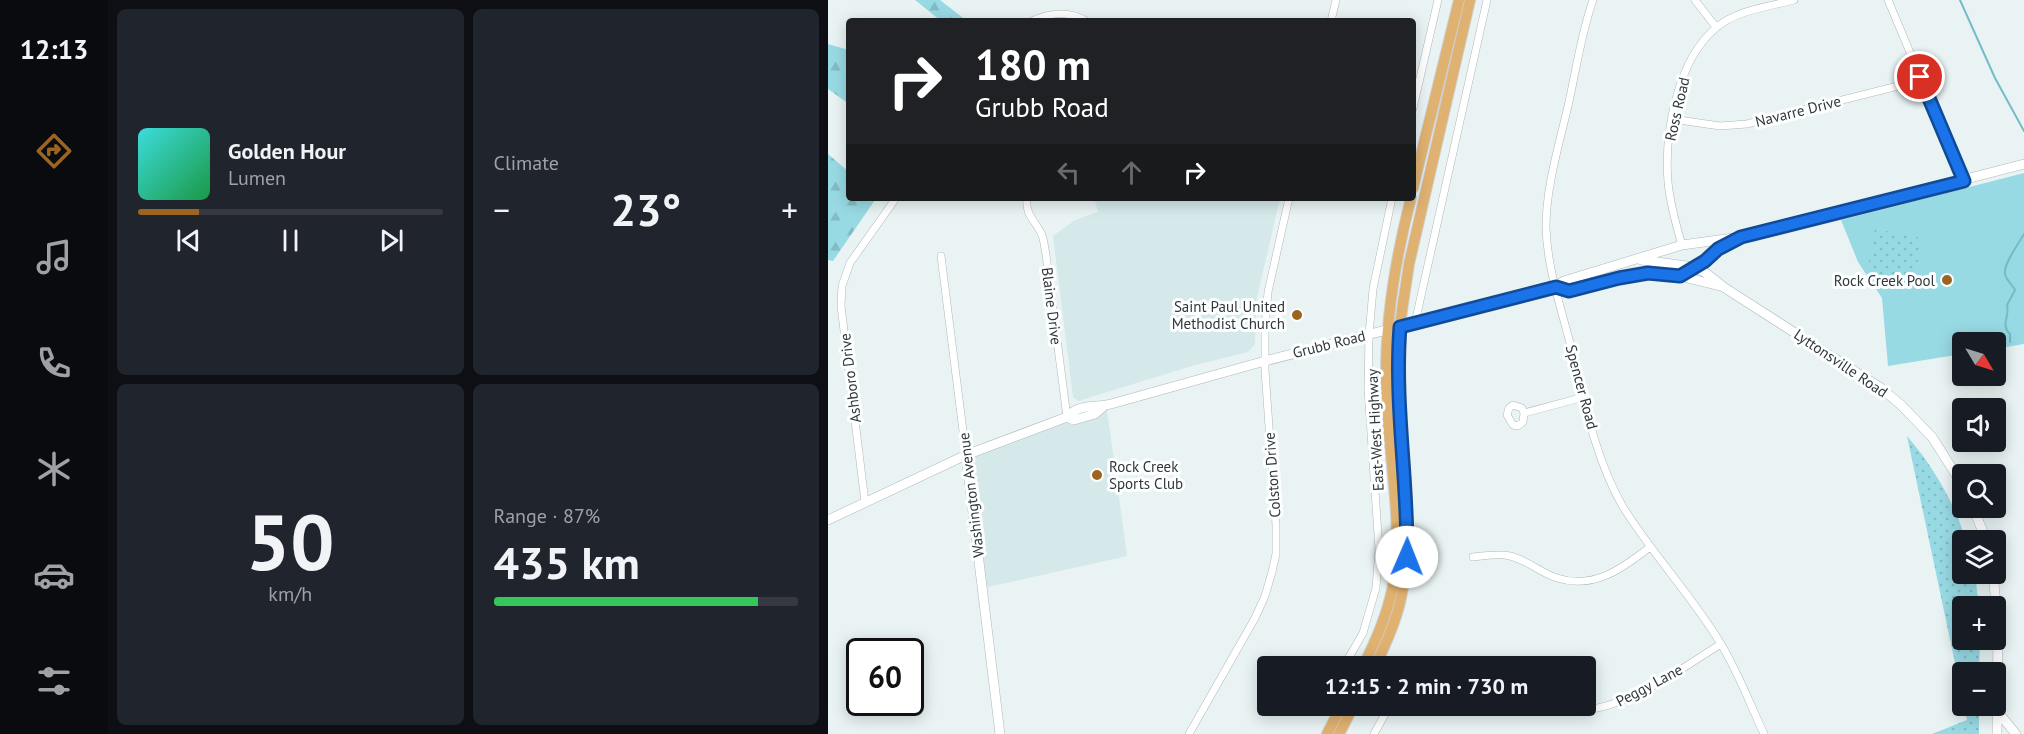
<!DOCTYPE html>
<meta charset="utf-8">
<style>
:root{--surface:#171b24;--page:#20242c;--text:#f1f3f6;--muted:#9ea1a6;--line:#363941;--accent:#9c6421}
body{margin:0;font-family:"PT Sans",sans-serif;background:var(--page);color:var(--text);height:100vh;display:flex;flex-direction:column;font-size:22px;white-space:nowrap}
*{box-sizing:border-box;margin:0}
p{font-size:20px;color:var(--muted)}
.icon{flex:none;width:33px;height:33px;fill:none;stroke:currentColor;stroke-width:2;stroke-linecap:round;stroke-linejoin:round}
.map{position:relative;flex:1;overflow:hidden}
.side{display:flex;flex-direction:column;gap:9px;padding:9px;background:#0d0f14;width:720px}
.side>*{flex:none}
.banner{position:absolute;left:18px;top:18px;width:570px;height:183px;border-radius:6px;box-shadow:0 3px 15px #0003;background:#202124;color:#fff;overflow:hidden}
.needle{width:39px;rotate:128deg}
.controls{position:absolute;left:1124px;top:332px;display:grid;gap:12px}
.controls a{display:grid;place-items:center;width:54px;height:54px;border-radius:6px;background:var(--surface);box-shadow:0 3px 15px #0003;font-size:30px}
.speed{position:absolute;left:18px;top:638px;display:flex;gap:12px;font-size:30px;font-weight:700;text-align:center}
.speed>*{display:grid;place-content:center;width:78px;height:78px;border-radius:50%;background:var(--surface);box-shadow:0 3px 15px #0003;line-height:1}
.speed .limit{border:3px solid #111;border-radius:9px;background:#fff;color:#111}
.pin{position:absolute;display:grid;place-items:center;width:51px;height:51px;color:#fff;margin:-26px;border:3px solid #fff;border-radius:50%;box-shadow:0 2px 6px #0007}
.me{position:absolute;width:66px;margin:-33px;rotate:1deg;stroke-linejoin:round;filter:drop-shadow(0 0 4px #0008)}
.turn{display:flex;align-items:center;gap:21px;height:126px;padding:0 30px;font-size:27px}
.turn .icon{width:78px;height:78px;stroke-width:2.5}
.turn b{display:block;font-size:42px;line-height:51px}
.lanes{display:flex;align-items:center;height:57px;padding:0 30px;background:#0003;justify-content:center;gap:30px;direction:ltr}
.lanes .off{opacity:.35}
.big{font-size:45px;font-weight:800;line-height:1.1}
.side .widget{flex:1;display:flex;flex-direction:column;justify-content:center;gap:9px;min-width:0;padding:0 21px;border-radius:9px;background:var(--page)}
.side .dial{align-items:center;gap:0}
.dial b{font-size:78px;line-height:1}
.song{display:flex;align-items:center;gap:18px}
.cover{width:72px;height:72px;border-radius:9px;background:linear-gradient(135deg,hsl(180 70% 55%),hsl(140 70% 35%))}
.played{height:6px;border-radius:3px;background:linear-gradient(90deg,var(--accent) 20%,var(--line) 20%)}
.keys{display:flex;justify-content:space-around;direction:ltr}
.heat{display:flex;justify-content:space-between;align-items:center;font-size:33px;direction:ltr}
.charge{height:9px;border-radius:4px;background:linear-gradient(90deg,#34c759 87%,var(--line) 0)}
.side .tiles{flex:1;display:grid;gap:9px;grid-template-columns:repeat(2,1fr)}
.trip{position:absolute;left:429px;top:656px;width:339px;height:60px;border-radius:6px;background:var(--surface);box-shadow:0 3px 15px #0003;font-weight:800;line-height:60px;text-align:center}
main{display:flex;flex:1;min-height:0}
.tabs{display:flex;flex-direction:column;width:108px;justify-content:space-around;align-items:center;background:#090b0e;color:var(--muted)}
.tabs .icon{width:42px;height:42px}
.tabs .selected{color:var(--accent)}
.tabs b{font-size:27px;color:var(--text)}
.map>svg:first-child{display:block}
.built{fill:#d5e8ea}
.green{fill:#98dae4}
.forest{fill:url(#forest-firs)}
.park{fill:url(#park-dots)}
.lines{fill:none;stroke-linecap:round;stroke-linejoin:round}
.stream{stroke:#74bcc6;stroke-width:2}
.minor-casing{stroke:#afb8ba;stroke-width:8}
.tertiary-casing{stroke:#afb8ba;stroke-width:10}
.primary-casing{stroke:#cecfcf;stroke-width:12}
.minor{stroke:#fff;stroke-width:7}
.tertiary{stroke:#fff;stroke-width:9}
.primary{stroke:#e0b271;stroke-width:10}
.route-casing{stroke:#114b97;stroke-width:15}
.route{stroke:#1a73e8;stroke-width:10}
.poi-dot{fill:#9c6421;stroke:#fcfeff;stroke-width:2}
.labels{text-anchor:middle;dominant-baseline:central;stroke-width:6;stroke-linejoin:round;paint-order:stroke}
.street-label{font-size:15px;fill:#333737;stroke:#fcfeff}
.poi-label{font-size:15px;fill:#333737;stroke:#fcfeff;text-anchor:end}
</style>
<main>
<nav class="tabs">
<b>12:13</b>
<svg class="icon selected" aria-label="directions" viewBox="0 0 24 24"><path d="M12 3l9 9-9 9-9-9zM9 14v-3h6M13 9l2 2-2 2"/></svg>
<svg class="icon" aria-label="music" viewBox="0 0 24 24"><path d="M9 18V5l10-2v13"/><circle cx="6" cy="18" r="3"/><circle cx="16" cy="16" r="3"/></svg>
<svg class="icon" aria-label="phone" viewBox="0 0 24 24"><path d="M5 4h4l2 5-3 2q2 4 5 5l2-3 5 2v4C11 20 4 13 5 4z"/></svg>
<svg class="icon" aria-label="climate" viewBox="0 0 24 24"><path d="M12 3v18M4 7l16 10M4 17L20 7"/></svg>
<svg class="icon" aria-label="car" viewBox="0 0 24 24"><path d="M5 17H2v-5l4-1 3-4h7l3 4 3 1v5h-3M9 17h6M6 11h13"/><circle cx="7" cy="17" r="2"/><circle cx="17" cy="17" r="2"/></svg>
<svg class="icon" aria-label="filters" viewBox="0 0 24 24"><path d="M4 7h16M4 17h16"/><circle cx="9" cy="7" r="2"/><circle cx="15" cy="17" r="2"/></svg>
</nav>
<section class="side">
<div class="tiles">
<div class="widget">
<div class="song"><i class="cover"></i><div><b>Golden Hour</b><p>Lumen</p></div></div>
<div class="played"></div>
<div class="keys"><svg class="icon" aria-label="previous" viewBox="0 0 24 24"><path d="M18 5L8 12l10 7zM5 5v14"/></svg><svg class="icon" aria-label="pause" viewBox="0 0 24 24"><path d="M8 5v14M16 5v14"/></svg><svg class="icon" aria-label="next" viewBox="0 0 24 24"><path d="M6 5l10 7-10 7zM19 5v14"/></svg></div>
</div>
<div class="widget"><p>Climate</p>
<div class="heat"><a>−</a><b class="big">23°</b><a>+</a></div>
</div>
<div class="widget dial"><b>50</b><p>km/h</p></div>
<div class="widget"><p>Range · 87%</p><b class="big">435 km</b><div class="charge"></div></div>
</div>
</section>
<div class="map">
<svg width="1196" height="734" viewBox="0 0 1196 734">
<defs>
<pattern id="forest-firs" width="22" height="20" patternUnits="userSpaceOnUse" patternTransform="scale(1.5)"><rect width="22" height="20" fill="#98dae4"/><path d="M5 1l3.5 6h-7zM16 11l3.5 6h-7z" fill="#83bcc4"/></pattern>
<pattern id="park-dots" width="8" height="8" patternUnits="userSpaceOnUse" patternTransform="scale(1.5)"><rect width="8" height="8" fill="#98dae4"/><path d="M2 2h.1M6 6h.1" fill="none" stroke="#83bcc4" stroke-width="1.8" stroke-linecap="round"/></pattern>
</defs>
<rect width="100%" height="100%" fill="#e9f3f4"/>
<!-- built -->
<path class="built" d="M266,198H452L428,302L427,344L420,352L367,365L250,401L245,397L225,236L247,220L270,212Z
M257,407L279,410L299,556L155,588L138,455Z"/>
<!-- green -->
<path class="green" d="M1196,173V344L1167,349V342H1134V354L1060,366L1054,298L1030,262L1013,220Z"/>
<!-- forest -->
<path class="forest" d="M87,0H112L139,21H113Z
M0,44L21,50V104L0,89Z
M0,154L21,172V198H46L47,200L5,261L0,260Z"/>
<!-- park -->
<path class="park" d="M1047,229L1094,238L1086,280L1039,271Z
M1079,436C1105,466 1126,502 1138,540H1134V573H1147V575L1151,606H1134V639H1152L1151,672H1134V696Z
M1136,705H1151V734H1104L1139,720Z"/>
<g class="lines">
<!-- stream -->
<path class="stream" d="M1132,0L1167,78L1196,131
M1182,342V334C1172,325 1182,317 1179,305L1187,290C1184,284 1178,280 1177,274C1175,264 1191,243 1196,234"/>
<defs>
<path id="minor" d="M765,0C753,34 748,71 740,106C731,145 718,187 718,227C719,266 732,305 742,343C755,396 767,459 795,507C825,555 864,596 893,644C910,672 922,704 936,734
M867,0L888,27
M1060,0L1136,181
M204,21C222,13 240,10 258,21
M503,21L508,0
M585,108L610,0
M844,119L892,126L919,124L1070,86L1092,77
M199,198C197,216 208,221 214,235C216,241 217,249 218,255L239,417
M854,245C848,225 842,203 840,182C836,134 849,60 888,28C908,10 940,7 966,0
M113,256L138,455
M587,323L659,0
M696,413L695,422L690,426L685,425L679,415L681,408L685,405L694,408L696,413L756,397
M37,502L13,306L14,286L22,263L68,198
M645,557C657,556 670,553 682,556C699,560 713,573 729,578C766,590 795,568 822,547
M516,666L535,633L548,588L551,549L540,389L541,335L545,289L564,198
M587,666L602,660L625,666
M708,705C775,729 839,677 893,644
M361,734L427,618L437,596L444,572L448,554V525L437,370V327L440,292L461,198
M546,734L562,705"/>
<path id="tertiary" d="M813,260L866,267L878,273L897,288L1053,388L1073,405L1104,437L1134,484
M862,269L877,261L890,249L908,239
M727,287L741,291L791,278L820,273L852,276L892,286
M239,417L246,420L267,414L276,406
M138,455L172,734
M1145,507L1158,540
M0,520L138,455L239,417C251,403 267,408 283,404L437,361L727,287L736,281L854,245L913,237L1196,164
M1165,573L1170,626L1169,734
M1169,711L1188,734"/>
<path id="primary" d="M585,188L631,0
M535,666C549,639 561,611 566,580C575,516 559,449 558,384C557,320 567,260 583,198
M547,666C558,644 568,622 573,598C590,519 568,431 570,351C571,322 577,293 581,264L642,0
M499,734L514,705
M511,734L526,705"/>
</defs>
<!-- minor casing -->
<use href="#minor" class="minor-casing"/>
<!-- tertiary casing -->
<use href="#tertiary" class="tertiary-casing"/>
<!-- primary casing -->
<use href="#primary" class="primary-casing"/>
<!-- minor -->
<use href="#minor" class="minor"/>
<!-- tertiary -->
<use href="#tertiary" class="tertiary"/>
<!-- primary -->
<use href="#primary" class="primary"/>
</g>
<g class="lines">
<defs>
<path id="route" d="M579,557C580,480 566,404 572,327L728,287L741,291L791,278L820,273L852,276L877,261L890,249L913,237L1136,181L1092,77"/>
</defs>
<!-- route casing -->
<use href="#route" class="route-casing"/>
<!-- route -->
<use href="#route" class="route"/>
</g>
<!-- markers -->
<g class="poi-dot">
<circle cx="1119" cy="280" r="6"/>
<circle cx="469" cy="315" r="6"/>
<circle cx="269" cy="475" r="6"/>
</g>
<g class="labels">
<!-- street labels -->
<g class="street-label">
<text transform="translate(849 109) rotate(-77)">Ross Road</text>
<text transform="translate(970 111) rotate(-14)">Navarre Drive</text>
<text transform="translate(224 306) rotate(83)">Blaine Drive</text>
<text transform="translate(501 344) rotate(-14)">Grubb Road</text>
<text transform="translate(1013 363) rotate(34)">Lyttonsville Road</text>
<text transform="translate(22 378) rotate(-97)">Ashboro Drive</text>
<text transform="translate(754 387) rotate(75)">Spencer Road</text>
<text transform="translate(547 430) rotate(-93)">East-West Highway</text>
<text transform="translate(444 475) rotate(-94)">Colston Drive</text>
<text transform="translate(143 495) rotate(-97)">Washington Avenue</text>
<text transform="translate(821 685) rotate(-28)">Peggy Lane</text>
</g>
<!-- poi labels -->
<g class="poi-label">
<text x="1107" y="280">Rock Creek Pool</text>
<text x="457" y="306">Saint Paul United<tspan x="457" dy="17">Methodist Church</tspan></text>
<text x="281" y="466" text-anchor="start">Rock Creek<tspan x="281" dy="17">Sports Club</tspan></text>
</g>
</g>
</svg>
<div class="controls">
<a><svg class="needle" viewBox="-14 -14 28 28"><path d="M0-13l5 13h-10z" fill="#e53935"/><path d="M0 13l5-13h-10z" fill="#9ea1a6"/></svg></a>
<a><svg class="icon" aria-label="sound" viewBox="0 0 24 24"><path d="M4 9h4l5-4v14l-5-4H4zM17 9q2 3 0 6"/></svg></a>
<a><svg class="icon" aria-label="search" viewBox="0 0 24 24"><circle cx="10" cy="10" r="6"/><path d="M15 15l6 6"/></svg></a>
<a><svg class="icon" aria-label="layers" viewBox="0 0 24 24"><path d="M12 4l9 5-9 5-9-5zM3 14l9 5 9-5"/></svg></a>
<a>+</a>
<a>−</a>
</div>
<div class="speed"><div class="limit">60</div></div>
<div class="pin" style="left:1092px;top:77px;background:#d93025"><svg class="icon" aria-label="arrive" viewBox="0 0 24 24"><path d="M6 21V4h12l-3 4 3 4H6"/></svg></div>
<svg class="me" style="left:579px;top:557px" viewBox="-20 -20 40 40"><circle r="19" fill="#fff"/><path d="M0-13L10 11 0 6-10 11z" fill="#1a73e8"/></svg>
<div class="trip">12:15 · 2 min · 730 m</div>
<div class="banner">
<div class="turn"><svg class="icon" aria-label="right" viewBox="0 0 24 24"><path d="M7 20v-9h11M14 6l5 5-5 5"/></svg><div><b>180 m</b>Grubb Road</div></div>
<div class="lanes"><svg class="icon off" aria-label="left" viewBox="0 0 24 24"><path d="M17 20v-9H6M10 6l-5 5 5 5"/></svg><svg class="icon off" aria-label="ahead" viewBox="0 0 24 24"><path d="M12 20V5M6 11l6-6 6 6"/></svg><svg class="icon" aria-label="right" viewBox="0 0 24 24"><path d="M7 20v-9h11M14 6l5 5-5 5"/></svg></div>
</div>
</div>
</main>
